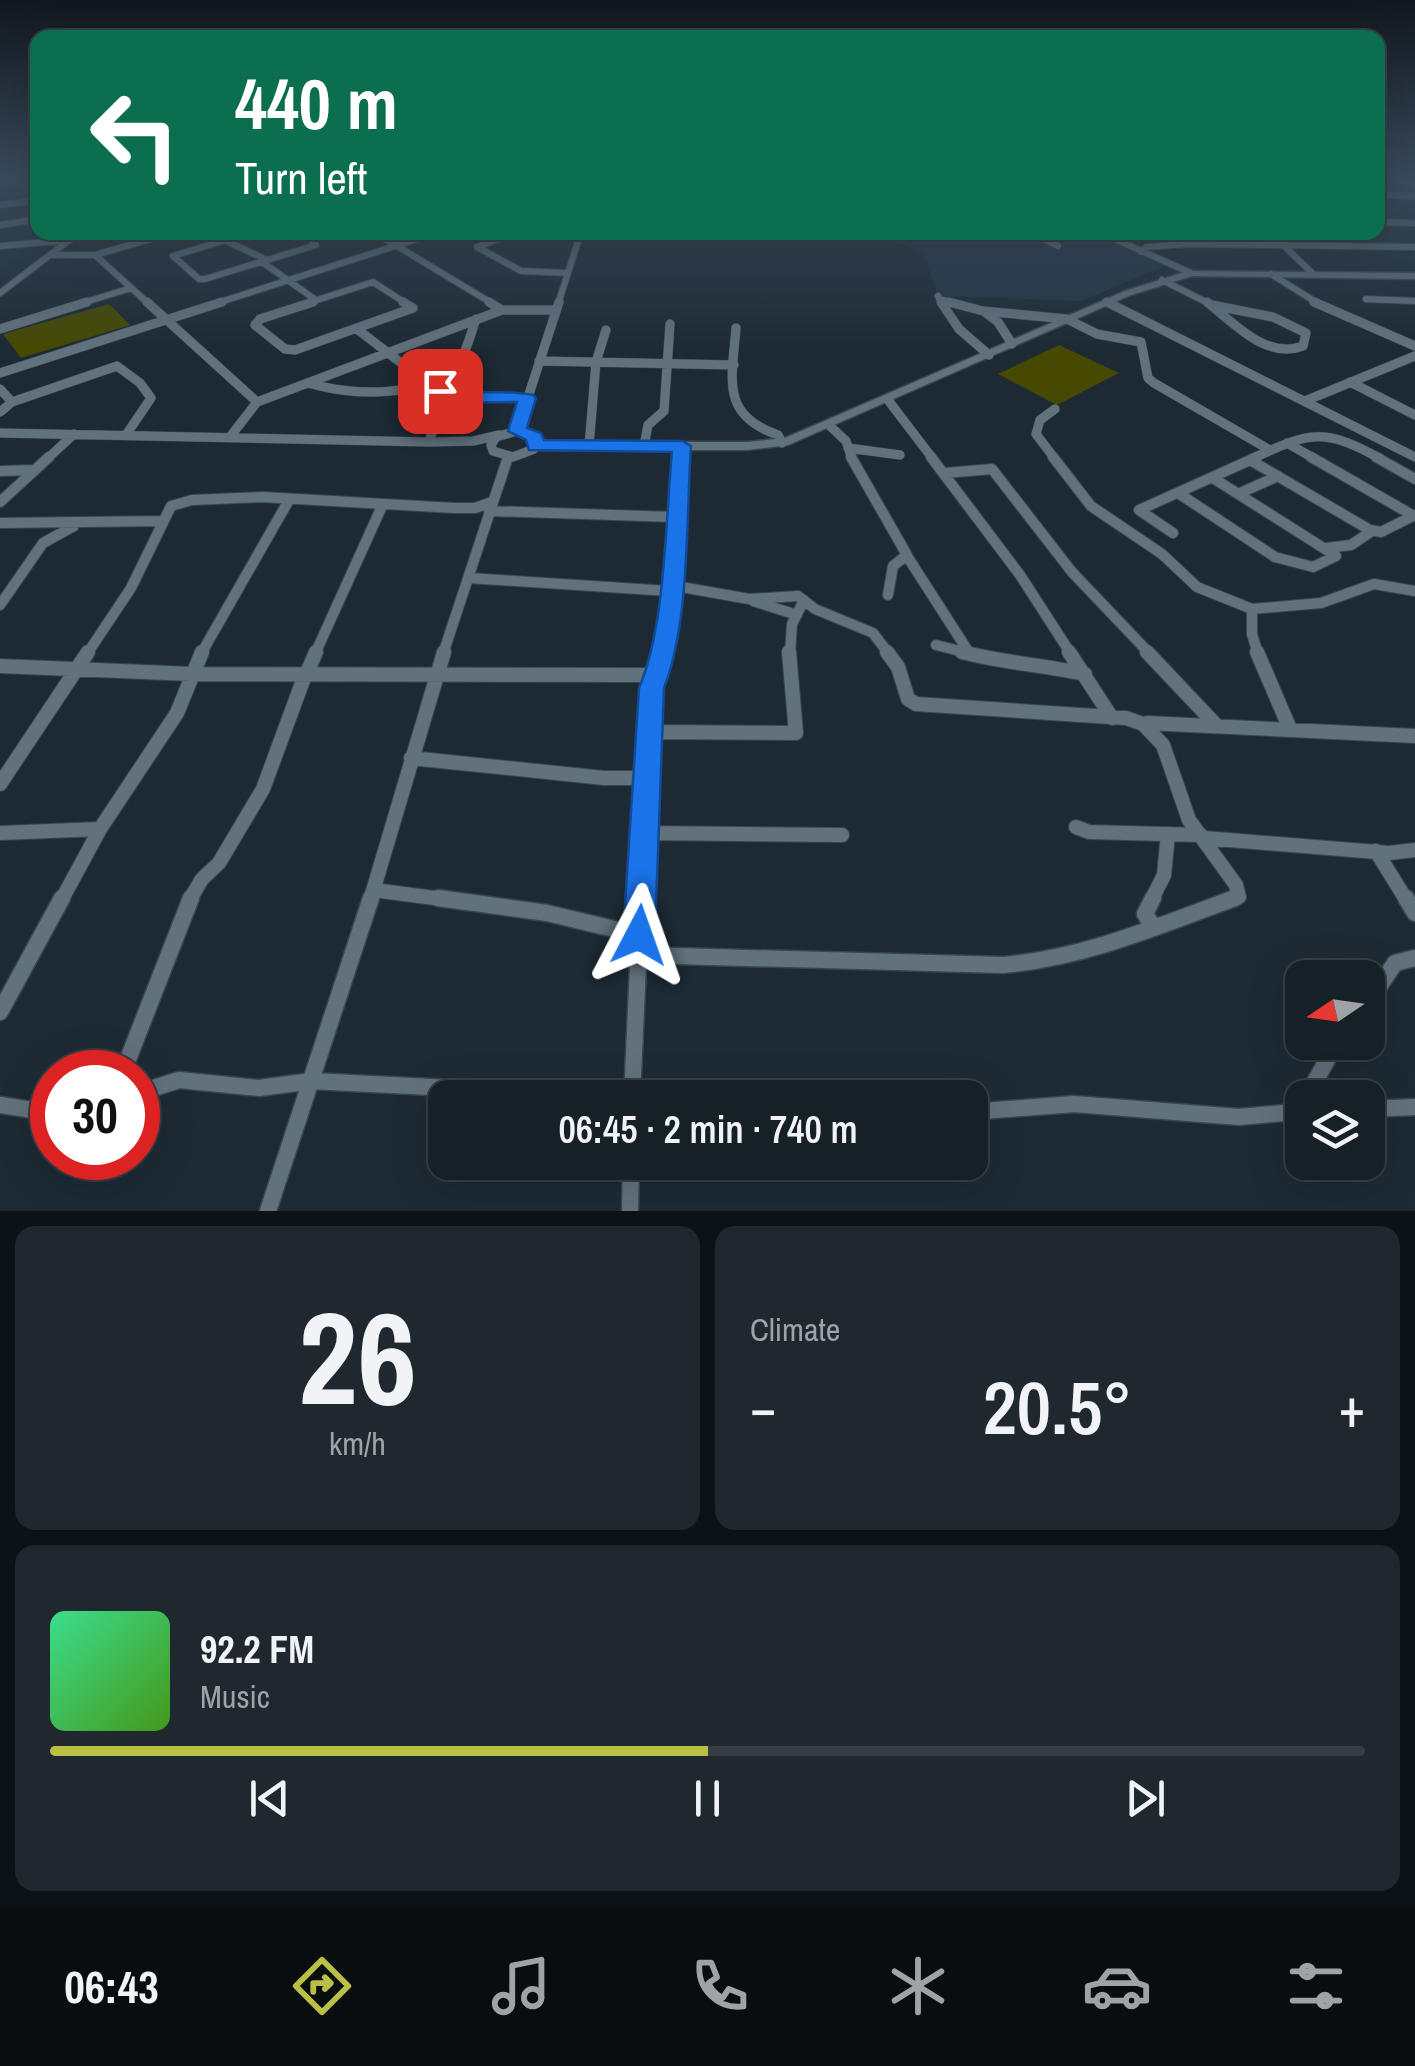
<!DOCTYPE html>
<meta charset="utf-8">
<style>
:root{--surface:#162027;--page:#1f282f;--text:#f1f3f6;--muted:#9ea3a7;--line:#353e44;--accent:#bac045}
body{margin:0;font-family:"Archivo Narrow",sans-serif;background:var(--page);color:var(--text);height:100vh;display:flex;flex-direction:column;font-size:38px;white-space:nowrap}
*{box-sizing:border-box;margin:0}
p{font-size:32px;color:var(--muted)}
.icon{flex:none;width:55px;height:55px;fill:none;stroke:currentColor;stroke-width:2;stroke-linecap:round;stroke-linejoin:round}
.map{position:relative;height:1211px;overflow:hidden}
.details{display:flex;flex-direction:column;gap:15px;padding:15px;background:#0c1215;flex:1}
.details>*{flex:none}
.hud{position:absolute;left:30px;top:30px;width:1355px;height:210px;border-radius:20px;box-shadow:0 10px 40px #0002,0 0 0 2px var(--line);background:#0b6e4f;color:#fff;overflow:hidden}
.needle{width:65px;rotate:257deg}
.buttons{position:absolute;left:1285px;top:960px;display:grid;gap:20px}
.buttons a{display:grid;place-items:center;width:100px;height:100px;border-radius:20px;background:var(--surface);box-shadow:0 10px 40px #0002,0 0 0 2px var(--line);font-size:50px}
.speed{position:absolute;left:30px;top:1050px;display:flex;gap:20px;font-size:50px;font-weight:700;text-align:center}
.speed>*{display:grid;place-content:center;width:130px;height:130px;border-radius:50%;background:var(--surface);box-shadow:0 10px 40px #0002,0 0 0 2px var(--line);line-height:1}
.speed .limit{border:15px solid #d22;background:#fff;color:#111}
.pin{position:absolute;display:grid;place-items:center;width:85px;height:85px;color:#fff;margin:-42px;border-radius:20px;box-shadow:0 5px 15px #0006}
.me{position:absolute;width:110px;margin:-55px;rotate:4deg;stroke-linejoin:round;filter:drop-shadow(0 0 8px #0008)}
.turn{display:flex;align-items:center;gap:35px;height:210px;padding:0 40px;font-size:45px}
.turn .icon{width:130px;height:130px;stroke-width:2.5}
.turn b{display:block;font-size:70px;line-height:85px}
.big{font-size:75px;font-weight:600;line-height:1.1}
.details .widget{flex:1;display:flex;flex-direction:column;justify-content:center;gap:15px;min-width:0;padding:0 35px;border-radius:20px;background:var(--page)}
.details .dial{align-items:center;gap:0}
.dial b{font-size:130px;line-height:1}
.song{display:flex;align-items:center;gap:30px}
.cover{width:120px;height:120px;border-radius:15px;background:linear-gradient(135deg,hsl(150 70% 55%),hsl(100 70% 35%))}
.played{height:10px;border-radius:5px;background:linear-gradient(90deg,var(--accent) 50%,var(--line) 50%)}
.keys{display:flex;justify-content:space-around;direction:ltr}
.heat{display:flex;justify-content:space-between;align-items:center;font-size:55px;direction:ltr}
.details .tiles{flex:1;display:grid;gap:15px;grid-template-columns:1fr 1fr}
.widget:last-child{grid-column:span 2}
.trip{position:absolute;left:428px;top:1080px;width:560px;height:100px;border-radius:20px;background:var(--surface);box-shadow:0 10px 40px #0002,0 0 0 2px var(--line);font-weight:600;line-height:100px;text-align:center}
.menu{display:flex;height:160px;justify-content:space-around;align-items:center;background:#090d10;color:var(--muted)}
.menu .icon{width:70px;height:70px}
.menu .on{color:var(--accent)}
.menu b{font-size:45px;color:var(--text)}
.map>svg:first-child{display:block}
.built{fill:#213543}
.green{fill:#464901}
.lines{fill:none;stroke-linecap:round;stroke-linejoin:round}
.street-far4-casing{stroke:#3a464e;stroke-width:8}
.street-far3-casing{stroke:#3a464e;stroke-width:10}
.street-far2-casing{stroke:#3a464e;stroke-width:12}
.street-far1-casing{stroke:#3a464e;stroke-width:16}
.street-casing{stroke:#3a464e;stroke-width:19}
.secondary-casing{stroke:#3a464e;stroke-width:3}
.street-far4{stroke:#62727d;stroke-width:6}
.street-far3{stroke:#62727d;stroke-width:9}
.street-far2{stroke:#62727d;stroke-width:10}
.street-far1{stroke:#62727d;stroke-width:14}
.street{stroke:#62727d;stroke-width:16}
.secondary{fill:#62727d;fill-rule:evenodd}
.route{fill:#1a73e8;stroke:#114b97;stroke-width:2.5}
</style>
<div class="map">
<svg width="1415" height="1211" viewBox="0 0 1415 1211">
<rect width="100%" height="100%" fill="#1d2a34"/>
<!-- built -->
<path class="built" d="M865,233H1092L1166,265L1081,301L938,296L923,251Z"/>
<!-- green -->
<path class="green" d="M109,304L130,325L21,358L3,334Z
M1059,345L1119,373L1057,405L998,374Z"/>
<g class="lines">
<defs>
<path id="street-far4" d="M1400,180L1415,185
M1378,195L1415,196
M0,205L38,200
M1378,222L1415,223
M0,225L38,219
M252,232L173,256L199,279H205L316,245L303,232
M374,232L493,304
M1031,232L1058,246
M1099,232L1191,273
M1270,232L1313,274
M224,240L267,260
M0,246L70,240
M477,247L521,271L568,273
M477,247L517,232
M1141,252L1146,247L1187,244L1415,247
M51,255H95L175,232
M95,255L149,304
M262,262L316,300
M1271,274L1319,304
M1162,280L1210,304
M0,293L80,232
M938,296L942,304
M939,299L958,304
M1366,299L1415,301
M1107,302L1112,304
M79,304L131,288
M214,304L439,232
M305,304L373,282L407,304
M558,304L581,232"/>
<path id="street-far3" d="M147,302L257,402
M313,302L260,319L255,325L285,349L295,350L413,308L403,302
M489,302L502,310
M941,302L959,329L989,355
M949,302L983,311L1067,319L1097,334L1141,342L1148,378L1154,383L1270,450
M1107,302L1415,457
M1207,302C1234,323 1266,360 1303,346L1306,333L1273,317L1212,305
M1314,302L1415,346
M986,313L998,322L1012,344
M736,328C732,379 720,415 778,435L782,443
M0,329L87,302
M357,329L444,396L429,442
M539,361L734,365
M0,373L222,302
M1350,382L1415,415
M309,383C350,396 427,399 458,363C467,352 471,332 476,319
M0,389L12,402
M445,398H527
M888,400L933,459
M1305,401L1415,356
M1055,409L1040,420L1036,434L1055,459
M0,412L12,402L117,366L140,383L151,398L126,435
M830,426L846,441L852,459
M517,431L559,302
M517,431L535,437L534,449L513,457L493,451L491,445L496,437Z
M0,433L429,442L473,441L499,435
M230,437L257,402L502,310H556
M1287,443L1315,459
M589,446L596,362L606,330
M644,446L648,425L664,411L670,324
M848,448L900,455
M47,459L74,434
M681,459L682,446
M1251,459C1309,433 1322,426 1381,459"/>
<path id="street-far2" d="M851,457L907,555L893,566L888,595
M931,457L1020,575L1071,654
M1053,457L1091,506L1162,554L1197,587L1252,609
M1311,457L1414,516
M1376,457L1415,479
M1250,460L1370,530L1381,532L1415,515
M0,471L34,470
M945,473L992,469L1072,572L1150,654
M1178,493L1275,557L1313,567L1336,556L1213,478
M1238,494L1278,476
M0,502L49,457
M489,511L674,517
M0,523L162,521
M1173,533L1139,510L1257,457
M1327,548L1351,545L1372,531
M907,556L968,651
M469,578L669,591
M670,585L749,599L798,596L815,609L873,633L889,654
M753,601L797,615
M0,605L43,543L74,526
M936,645L972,654
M87,654L131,588L171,506L192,500L263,497L454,508H475L492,502
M201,654L289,500
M315,654L383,504
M443,654L508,457
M663,654L681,457
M790,654L792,624L804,600
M1258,654L1252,634V609L1321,603L1374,584L1415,591"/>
<path id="street-far1" d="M887,652L898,667L908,699L916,704L1126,718L1143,724L1163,745L1189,820L1236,885L1239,897L1228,901
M962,652C1004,663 1043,665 1085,674
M1069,652L1112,718
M1147,652L1217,726
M1257,652L1290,729
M0,666L192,674L654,675
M306,675L316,652
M1147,723L1415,736
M652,732L796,733L789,652
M411,758L604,778H648
M0,784L88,652
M1076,827L1089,832L1201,835
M0,833L100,829
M645,833L842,835
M1204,838L1389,853L1415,850
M1376,851L1407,901
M374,890L457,901
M61,901L100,829L177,713L202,652
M189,901L202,879L219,863L263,789L305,675
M370,901L444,652
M641,901L651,689L663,652
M1151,901L1164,875L1168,834"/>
<path id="street" d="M438,898L547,913L639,935
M1153,898L1145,914L1154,928
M1406,898L1415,913
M640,955L1003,965C1085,958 1158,926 1235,898
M1368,1003L1395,963L1415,958
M0,1012L62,898
M123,1072L191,898
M138,1093L179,1080L259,1088L312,1081L652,1098
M632,1098L641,898
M1306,1098L1337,1042
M0,1105L52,1113
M1368,1109L1415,1107
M970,1112L1074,1104L1239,1117L1294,1112L1302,1102
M268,1211L371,898
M630,1211L631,1162"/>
<path id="secondary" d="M1188,271L1415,273V279L1192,276L1131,295L788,445L747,450H536L530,446L536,442H747L785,438L1125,291Z"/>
</defs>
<!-- street-far4 casing -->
<use href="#street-far4" class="street-far4-casing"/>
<!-- street-far3 casing -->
<use href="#street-far3" class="street-far3-casing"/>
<!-- street-far2 casing -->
<use href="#street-far2" class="street-far2-casing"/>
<!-- street-far1 casing -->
<use href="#street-far1" class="street-far1-casing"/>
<!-- street casing -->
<use href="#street" class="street-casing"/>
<!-- secondary casing -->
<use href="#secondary" class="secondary-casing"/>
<!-- street-far4 -->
<use href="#street-far4" class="street-far4"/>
<!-- street-far3 -->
<use href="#street-far3" class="street-far3"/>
<!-- street-far2 -->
<use href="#street-far2" class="street-far2"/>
<!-- street-far1 -->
<use href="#street-far1" class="street-far1"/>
<!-- street -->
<use href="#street" class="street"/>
<!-- secondary -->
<use href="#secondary" class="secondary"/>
</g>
<!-- sky -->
<linearGradient id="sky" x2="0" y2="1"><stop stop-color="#10171d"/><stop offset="0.51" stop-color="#3a4a5c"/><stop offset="1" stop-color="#3a4a5c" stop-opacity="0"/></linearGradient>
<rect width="1415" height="350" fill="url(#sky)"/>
<!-- route -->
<path class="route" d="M440,386C466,398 503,388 533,395L536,398L527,428L541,433L544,440L682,441L691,446C686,519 690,622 664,688L655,935L650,945L639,950L628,945L623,935L639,688C666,624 665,524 672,452L529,450L526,440L508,431L517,402L445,403L439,402L432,391Z"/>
</svg>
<div class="buttons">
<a><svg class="needle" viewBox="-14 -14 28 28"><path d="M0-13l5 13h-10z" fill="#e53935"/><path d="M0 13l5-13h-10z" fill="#9ea3a7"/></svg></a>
<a><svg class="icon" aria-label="layers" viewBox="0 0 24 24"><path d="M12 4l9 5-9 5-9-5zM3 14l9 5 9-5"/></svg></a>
</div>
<div class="speed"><div class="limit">30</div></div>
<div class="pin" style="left:440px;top:391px;background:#d93025"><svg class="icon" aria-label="arrive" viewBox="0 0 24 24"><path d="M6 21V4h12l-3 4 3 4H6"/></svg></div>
<svg class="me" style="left:639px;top:935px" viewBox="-20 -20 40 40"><path d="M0-17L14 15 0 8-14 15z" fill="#1a73e8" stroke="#fff" stroke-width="4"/></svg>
<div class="trip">06:45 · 2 min · 740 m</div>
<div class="hud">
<div class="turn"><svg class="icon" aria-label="left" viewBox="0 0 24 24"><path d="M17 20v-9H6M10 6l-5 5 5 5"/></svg><div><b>440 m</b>Turn left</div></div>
</div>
</div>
<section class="details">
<div class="tiles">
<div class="widget dial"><b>26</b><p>km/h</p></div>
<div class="widget"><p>Climate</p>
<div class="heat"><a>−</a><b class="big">20.5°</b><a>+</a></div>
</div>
<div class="widget">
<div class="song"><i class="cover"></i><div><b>92.2 FM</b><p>Music</p></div></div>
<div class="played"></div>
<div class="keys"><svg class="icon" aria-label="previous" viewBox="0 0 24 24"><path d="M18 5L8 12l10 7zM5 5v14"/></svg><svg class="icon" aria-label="pause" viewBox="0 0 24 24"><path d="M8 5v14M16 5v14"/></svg><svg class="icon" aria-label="next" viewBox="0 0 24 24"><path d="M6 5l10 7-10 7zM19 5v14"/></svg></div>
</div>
</div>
</section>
<nav class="menu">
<b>06:43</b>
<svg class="icon on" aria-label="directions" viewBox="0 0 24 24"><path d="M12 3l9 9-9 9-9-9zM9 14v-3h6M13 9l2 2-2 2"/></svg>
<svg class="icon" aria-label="music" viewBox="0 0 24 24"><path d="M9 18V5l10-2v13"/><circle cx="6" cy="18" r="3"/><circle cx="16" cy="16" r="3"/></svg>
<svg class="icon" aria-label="phone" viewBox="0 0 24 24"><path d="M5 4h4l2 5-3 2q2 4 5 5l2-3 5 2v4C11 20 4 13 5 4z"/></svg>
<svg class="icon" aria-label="climate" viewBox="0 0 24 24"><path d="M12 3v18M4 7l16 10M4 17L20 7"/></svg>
<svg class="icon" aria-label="car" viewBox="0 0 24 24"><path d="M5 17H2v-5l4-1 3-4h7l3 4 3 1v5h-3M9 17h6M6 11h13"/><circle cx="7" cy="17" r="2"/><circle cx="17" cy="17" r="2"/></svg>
<svg class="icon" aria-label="filters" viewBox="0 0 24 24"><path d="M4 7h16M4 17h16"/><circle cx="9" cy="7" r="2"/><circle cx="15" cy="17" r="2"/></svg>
</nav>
